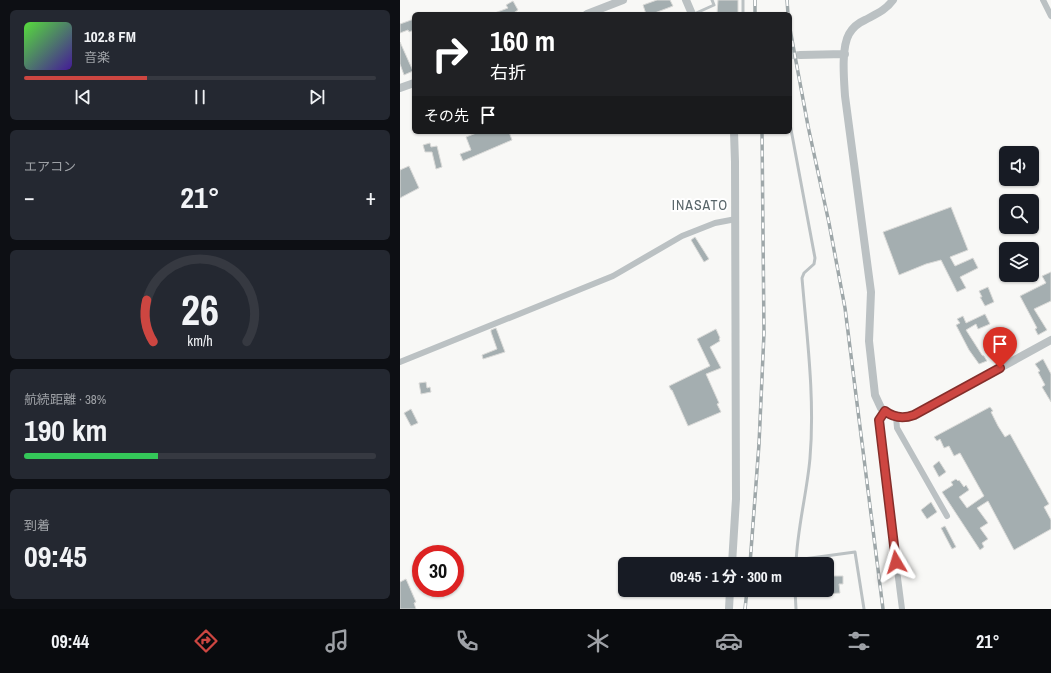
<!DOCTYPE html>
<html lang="ja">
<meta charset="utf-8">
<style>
:root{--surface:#171b24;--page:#242831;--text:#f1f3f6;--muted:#9ea1a6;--line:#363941;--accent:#cd4641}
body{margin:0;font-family:"Archivo Narrow","Noto Sans JP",sans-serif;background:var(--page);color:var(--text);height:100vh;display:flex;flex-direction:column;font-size:15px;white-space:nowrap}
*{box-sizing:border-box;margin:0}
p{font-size:13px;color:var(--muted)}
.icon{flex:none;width:22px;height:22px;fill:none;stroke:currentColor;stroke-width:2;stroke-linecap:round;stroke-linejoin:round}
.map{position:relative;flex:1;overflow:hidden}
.side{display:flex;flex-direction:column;gap:10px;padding:10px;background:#0d0f14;width:400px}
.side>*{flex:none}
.top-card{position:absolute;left:12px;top:12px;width:380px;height:122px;border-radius:6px;box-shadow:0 1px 3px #0004;background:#202124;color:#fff;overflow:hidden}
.fabs{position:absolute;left:599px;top:146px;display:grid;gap:8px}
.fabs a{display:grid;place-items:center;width:40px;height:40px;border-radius:6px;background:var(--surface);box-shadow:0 1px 3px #0004;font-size:20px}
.speed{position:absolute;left:12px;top:545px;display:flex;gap:8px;font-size:20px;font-weight:700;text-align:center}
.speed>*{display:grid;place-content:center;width:52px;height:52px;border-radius:50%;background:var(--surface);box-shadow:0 1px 3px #0004;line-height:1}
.speed .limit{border:6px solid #d22;background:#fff;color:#111}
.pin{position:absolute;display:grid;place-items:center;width:34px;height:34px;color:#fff;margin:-41px -17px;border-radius:50% 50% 50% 0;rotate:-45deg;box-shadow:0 0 4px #0007}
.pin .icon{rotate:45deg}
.me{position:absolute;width:44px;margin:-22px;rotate:353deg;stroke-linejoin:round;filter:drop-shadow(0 0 3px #0008)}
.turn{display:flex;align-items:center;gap:14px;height:84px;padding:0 12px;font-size:18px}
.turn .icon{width:52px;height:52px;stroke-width:2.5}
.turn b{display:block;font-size:28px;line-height:34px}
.then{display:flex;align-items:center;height:38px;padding:0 12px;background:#0003;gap:8px;font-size:15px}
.big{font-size:30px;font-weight:700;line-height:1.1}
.side .card{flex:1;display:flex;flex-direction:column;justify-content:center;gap:6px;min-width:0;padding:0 14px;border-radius:6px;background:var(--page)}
.side .dial{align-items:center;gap:0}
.dial svg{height:104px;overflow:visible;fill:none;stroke:var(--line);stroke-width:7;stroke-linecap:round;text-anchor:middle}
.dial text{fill:var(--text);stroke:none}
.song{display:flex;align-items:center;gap:12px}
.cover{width:48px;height:48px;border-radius:6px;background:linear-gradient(135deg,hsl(110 70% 55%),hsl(260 70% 35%))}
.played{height:4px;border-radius:2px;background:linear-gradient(90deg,var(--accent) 35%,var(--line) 35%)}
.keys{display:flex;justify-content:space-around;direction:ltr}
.heat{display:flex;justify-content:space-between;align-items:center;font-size:22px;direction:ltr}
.charge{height:6px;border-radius:3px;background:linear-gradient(90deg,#34c759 38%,var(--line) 0)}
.trip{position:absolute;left:218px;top:557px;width:216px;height:40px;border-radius:6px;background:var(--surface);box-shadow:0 1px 3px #0004;font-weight:700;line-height:40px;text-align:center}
.tabs{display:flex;height:64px;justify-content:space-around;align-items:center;background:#090b0e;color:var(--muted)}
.tabs .icon{width:28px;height:28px}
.tabs .active{color:var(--accent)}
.tabs b{font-size:18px;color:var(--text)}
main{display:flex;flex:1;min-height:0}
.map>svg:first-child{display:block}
.building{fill:#a4aeb0;stroke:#dadad8}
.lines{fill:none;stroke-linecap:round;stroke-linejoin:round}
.tertiary-tunnel{stroke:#d4d8d8;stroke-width:8;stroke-dasharray:8 4;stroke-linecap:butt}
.service{stroke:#bbc1c3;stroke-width:3}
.minor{stroke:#bbc1c3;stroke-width:6}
.tertiary{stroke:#bbc1c3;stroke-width:8}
.rail-casing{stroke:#9ea7a9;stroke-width:3.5}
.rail{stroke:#fff;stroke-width:2;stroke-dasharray:6;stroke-linecap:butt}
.route-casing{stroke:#852e2a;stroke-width:10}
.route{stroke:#cd4641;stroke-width:7}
.labels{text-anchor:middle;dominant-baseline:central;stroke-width:4;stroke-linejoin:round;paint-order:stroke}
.quarter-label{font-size:14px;letter-spacing:1px;fill:#586569;stroke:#fff}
</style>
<main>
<section class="side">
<div class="card">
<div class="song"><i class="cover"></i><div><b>102.8 FM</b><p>音楽</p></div></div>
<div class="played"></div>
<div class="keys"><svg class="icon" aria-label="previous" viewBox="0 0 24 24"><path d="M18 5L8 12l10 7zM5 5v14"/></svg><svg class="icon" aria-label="pause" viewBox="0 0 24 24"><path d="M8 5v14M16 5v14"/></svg><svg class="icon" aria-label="next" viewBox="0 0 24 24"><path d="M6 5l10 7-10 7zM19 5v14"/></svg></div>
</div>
<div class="card"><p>エアコン</p>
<div class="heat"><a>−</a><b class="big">21°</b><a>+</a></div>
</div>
<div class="card dial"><svg viewBox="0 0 100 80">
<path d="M14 69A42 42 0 1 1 86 69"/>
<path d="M14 69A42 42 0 0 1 9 37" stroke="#cd4641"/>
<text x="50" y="56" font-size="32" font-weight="700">26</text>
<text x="50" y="72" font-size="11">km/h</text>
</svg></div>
<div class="card"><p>航続距離 · 38%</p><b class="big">190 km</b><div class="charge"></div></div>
<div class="card"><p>到着</p><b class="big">09:45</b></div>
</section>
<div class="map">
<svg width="651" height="609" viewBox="0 0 651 609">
<rect width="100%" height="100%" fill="#f8f8f6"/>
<!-- building -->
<path class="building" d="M257,0H270L273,6L252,14H246L243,5Z
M318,0H338V14H317Z
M113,1L118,10L112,14H92L108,8L106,5Z
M14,19V30L9,32L8,30L0,33V24Z
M0,42L13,71L4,75L0,64Z
M79,132H109L112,140L63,161L60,154L71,150L66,137Z
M30,143L31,147L37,146L42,167L36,169L32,152H25L23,145Z
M9,166L19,188L0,198V170Z
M551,207L568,250L550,257L555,266L573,258L578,268L560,277L566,288L557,292L541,260L526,264L499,275L483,232Z
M295,237L309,259L304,262L291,240Z
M651,272V301L634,309L647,330L638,335L635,329L637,328L620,296L646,283L642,276Z
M588,287L594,302L585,306L580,297H582L579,291Z
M585,314L590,324L578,329L576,324L566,330L582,355L584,356L587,361L579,364L569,350L556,325L560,323L557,319L563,316L566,323Z
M96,328L105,352L83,359L82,355L97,349L91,332V330Z
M316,329L320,338L319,339L320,341L310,347L321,368L306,374L319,403L317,404L321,412L288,426L272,390H271L269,386L310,366L297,339Z
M643,359L651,374V402L642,387L645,385L638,372L640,371L635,364Z
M26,382L27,388L30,387L31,392L21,394L19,383Z
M590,407L593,411L591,412L598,426L605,437L610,434L649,504L644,507L651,520V529L614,550L588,501L577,508L588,523L580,528L588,539L582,543L584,547L580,550L542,492L553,485L551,482L556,479L558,481L559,480L564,487L566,485L569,490L559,497L567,508L584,496L560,453L554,456L549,446L544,448L540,439L537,441L534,437Z
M11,409L18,423L11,426L4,413Z
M539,461L546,472L539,477L533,466Z
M531,502L537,512L527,519L521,510Z
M545,526L556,547L552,549L541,528Z
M427,576H443V584H439L440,593L427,594Z
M6,579L16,602L14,603L16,609H0V582Z"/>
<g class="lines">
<!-- tertiary-tunnel -->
<path class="tertiary-tunnel" d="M390,55H400"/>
<!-- service -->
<path class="service" d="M294,14L314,5L312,0
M343,14V0
M390,124L415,258L414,264L404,273L402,278C407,338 415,398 410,458C407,493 397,529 396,564
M396,560L455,552L464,609
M395,590L396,609"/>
<!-- minor -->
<path class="minor" d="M643,0L651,16
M0,362L213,276L282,236L315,223L336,219
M485,411L479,420L480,437L502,609
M496,417L497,428L547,516"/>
<!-- tertiary -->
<path class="tertiary" d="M286,0L292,14
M493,0C486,10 476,14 465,20C458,23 453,27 449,34C441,48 444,80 445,96L471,292L469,341L475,395L481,408L490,415L505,418L514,415L651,340
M187,14L223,0
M400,55L445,54
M0,88L14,83
M332,564L336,499L335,162L334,132
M329,609L330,590"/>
<defs>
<path id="rail" d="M355,0V14
M387,0L388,14
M390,29L408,126L429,223L445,308L483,609
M350,564L359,444L364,333L362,132
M345,609L347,590"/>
</defs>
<!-- rail casing -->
<use href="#rail" class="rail-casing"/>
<!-- rail -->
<use href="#rail" class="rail"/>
</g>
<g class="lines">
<defs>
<path id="route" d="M496,562L479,420L485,411C494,418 503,419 514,415L600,368"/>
</defs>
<!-- route casing -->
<use href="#route" class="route-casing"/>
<!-- route -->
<use href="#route" class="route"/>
</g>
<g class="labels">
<!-- quarter labels -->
<g class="quarter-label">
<text x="300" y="205">INASATO</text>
</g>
</g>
</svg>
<div class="fabs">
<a><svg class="icon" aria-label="sound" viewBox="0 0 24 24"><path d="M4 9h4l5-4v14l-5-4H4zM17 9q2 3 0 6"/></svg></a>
<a><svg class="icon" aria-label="search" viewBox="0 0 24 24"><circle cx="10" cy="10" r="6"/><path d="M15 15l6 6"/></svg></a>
<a><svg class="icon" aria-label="layers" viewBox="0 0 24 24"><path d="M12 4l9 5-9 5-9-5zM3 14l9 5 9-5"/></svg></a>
</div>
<div class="speed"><div class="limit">30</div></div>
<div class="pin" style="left:600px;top:368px;background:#d93025"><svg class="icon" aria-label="arrive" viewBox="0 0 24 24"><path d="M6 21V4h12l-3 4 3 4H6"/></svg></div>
<svg class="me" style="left:496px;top:562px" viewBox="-20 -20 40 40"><path d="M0-17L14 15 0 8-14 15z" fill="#cd4641" stroke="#fff" stroke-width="4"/></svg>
<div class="trip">09:45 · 1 分 · 300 m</div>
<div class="top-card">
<div class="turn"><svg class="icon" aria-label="right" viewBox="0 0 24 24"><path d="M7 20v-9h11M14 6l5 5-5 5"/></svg><div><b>160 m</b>右折</div></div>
<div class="then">その先<svg class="icon" aria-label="arrive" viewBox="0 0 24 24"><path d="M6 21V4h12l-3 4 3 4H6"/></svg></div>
</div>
</div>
</main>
<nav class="tabs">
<b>09:44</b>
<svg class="icon active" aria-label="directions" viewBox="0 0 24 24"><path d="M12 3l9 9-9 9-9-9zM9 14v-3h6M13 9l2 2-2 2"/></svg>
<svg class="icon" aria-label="music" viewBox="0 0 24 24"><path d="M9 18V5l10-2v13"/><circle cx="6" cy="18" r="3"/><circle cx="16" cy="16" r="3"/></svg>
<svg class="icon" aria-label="phone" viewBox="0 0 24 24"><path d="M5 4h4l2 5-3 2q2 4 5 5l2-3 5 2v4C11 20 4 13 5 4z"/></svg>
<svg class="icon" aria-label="climate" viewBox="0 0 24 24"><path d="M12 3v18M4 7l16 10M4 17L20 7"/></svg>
<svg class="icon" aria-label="car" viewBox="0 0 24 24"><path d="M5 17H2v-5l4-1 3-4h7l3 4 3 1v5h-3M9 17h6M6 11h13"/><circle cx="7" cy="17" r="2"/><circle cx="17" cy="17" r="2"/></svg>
<svg class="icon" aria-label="filters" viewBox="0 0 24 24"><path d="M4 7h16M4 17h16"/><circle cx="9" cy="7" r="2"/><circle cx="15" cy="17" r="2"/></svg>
<b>21°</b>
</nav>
